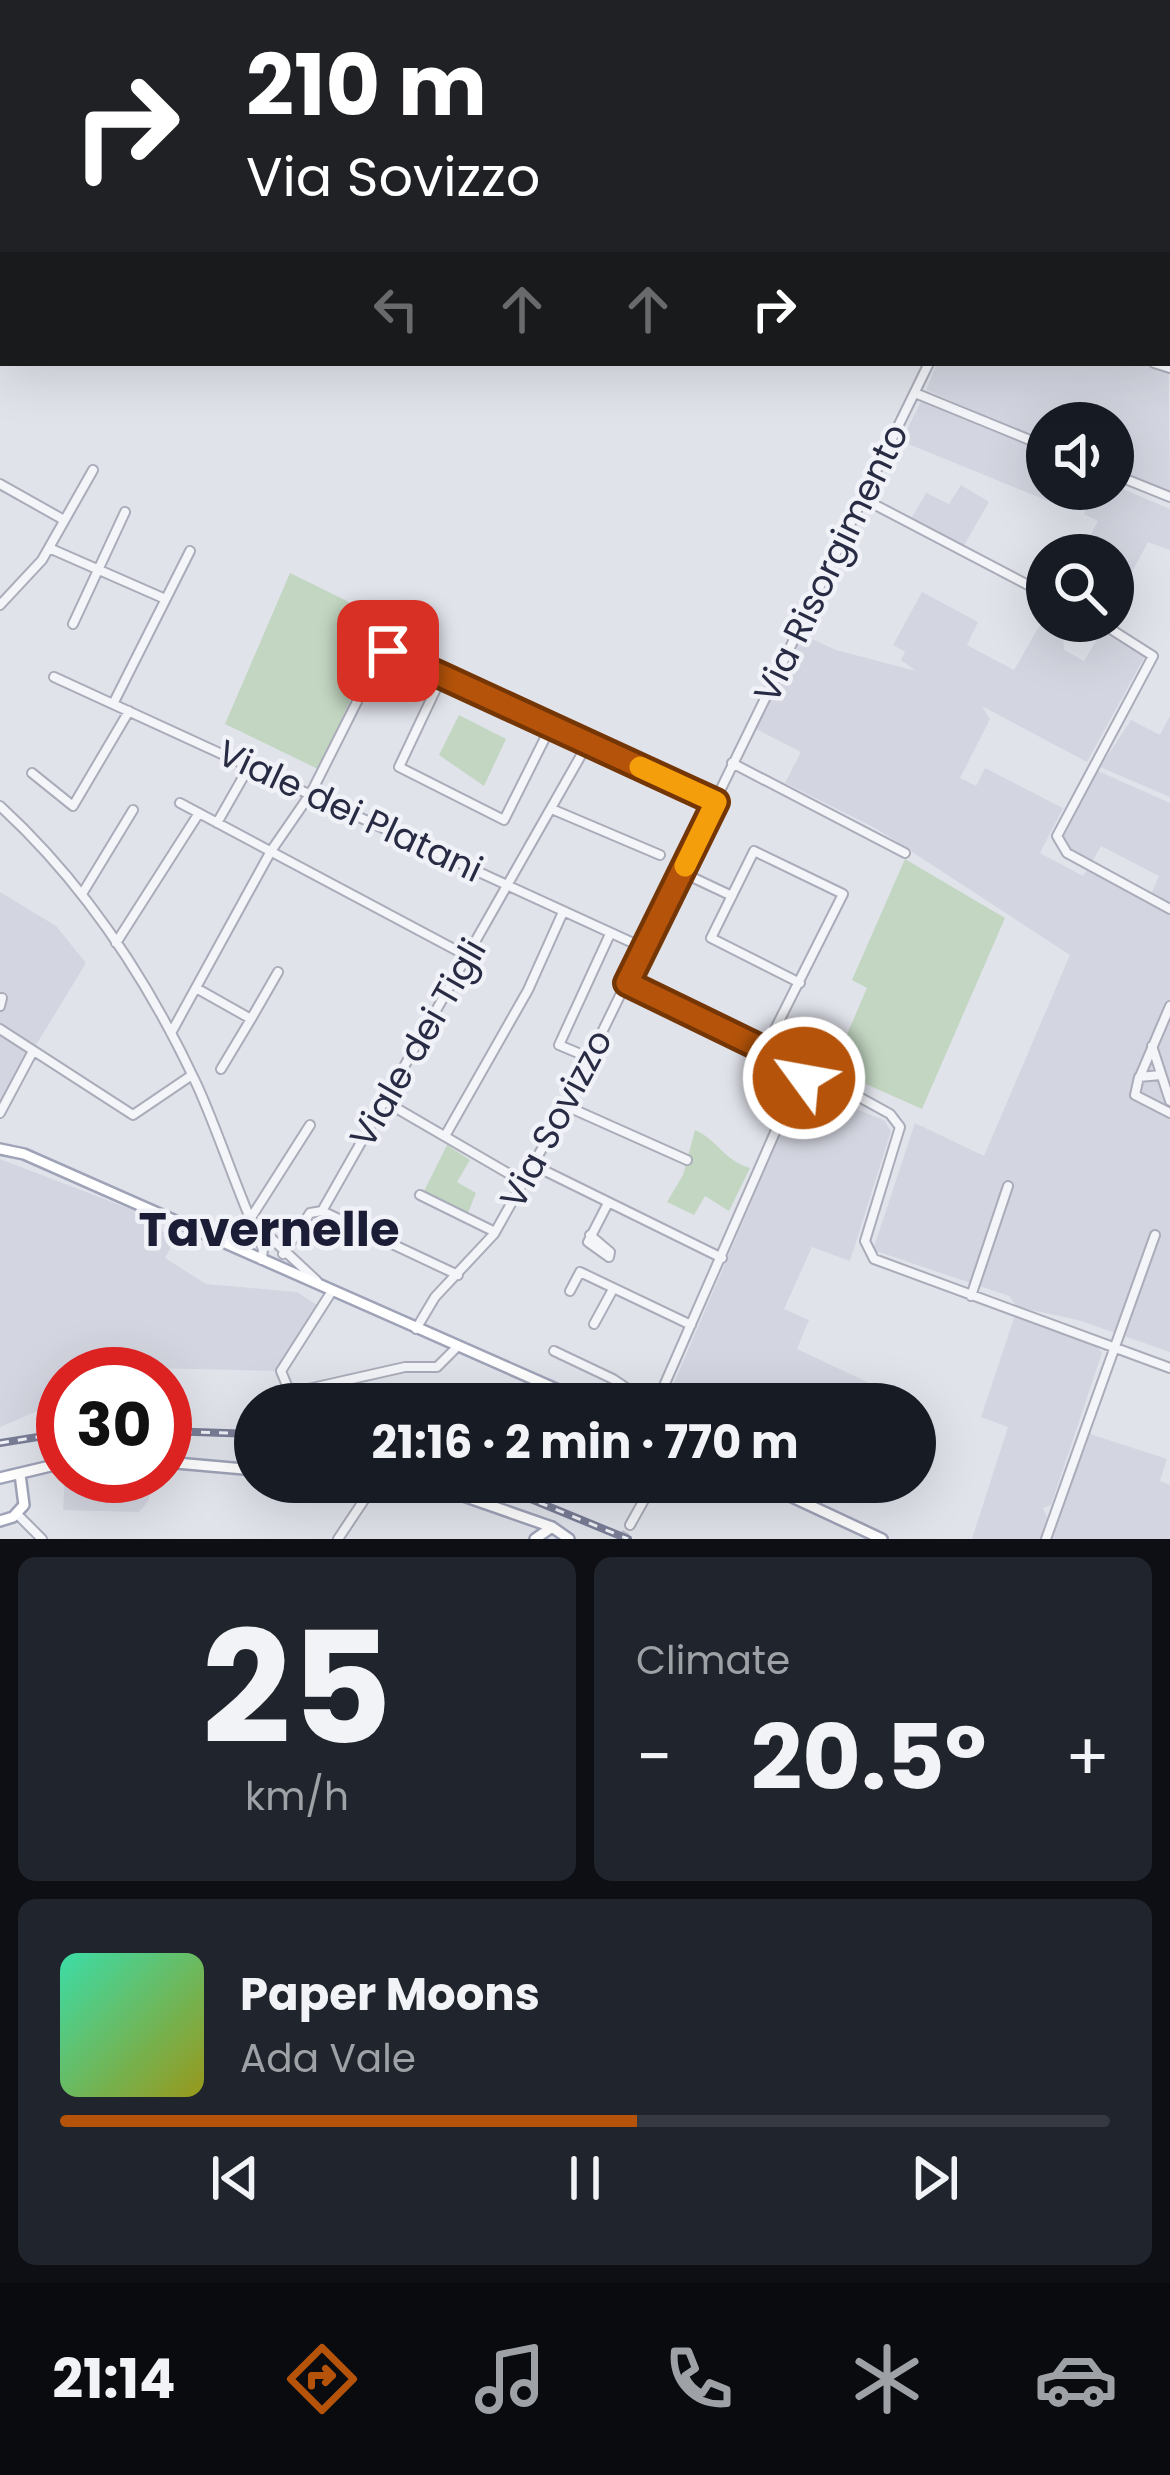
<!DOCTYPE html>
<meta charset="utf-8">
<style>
:root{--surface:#171b24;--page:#20242c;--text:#f1f3f6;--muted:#9ea1a6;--line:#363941;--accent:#b45309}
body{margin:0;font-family:Poppins,sans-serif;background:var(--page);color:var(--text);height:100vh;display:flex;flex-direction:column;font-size:45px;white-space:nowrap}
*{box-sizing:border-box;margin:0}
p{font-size:39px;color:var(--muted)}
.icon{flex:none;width:66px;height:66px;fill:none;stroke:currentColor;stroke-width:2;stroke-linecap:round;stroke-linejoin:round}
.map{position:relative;height:1539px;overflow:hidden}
.side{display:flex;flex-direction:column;gap:18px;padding:18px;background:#0d0f14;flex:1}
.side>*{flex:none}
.guide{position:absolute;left:0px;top:0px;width:1170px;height:366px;box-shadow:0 12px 48px #0002;background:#202124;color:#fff;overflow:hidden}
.buttons{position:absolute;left:1026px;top:402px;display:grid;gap:24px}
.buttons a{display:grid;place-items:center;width:108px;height:108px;border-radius:50%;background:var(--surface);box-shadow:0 12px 48px #0002;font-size:60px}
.speed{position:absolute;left:36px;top:1347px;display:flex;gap:24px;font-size:60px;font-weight:700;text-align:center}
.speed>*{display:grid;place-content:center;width:156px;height:156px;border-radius:50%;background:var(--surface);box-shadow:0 12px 48px #0002;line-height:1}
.speed .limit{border:18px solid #d22;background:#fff;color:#111}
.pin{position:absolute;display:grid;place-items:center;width:102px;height:102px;color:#fff;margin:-51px;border-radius:24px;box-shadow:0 6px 18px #0006}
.me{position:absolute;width:132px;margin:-66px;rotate:302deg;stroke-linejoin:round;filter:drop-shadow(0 0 9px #0008)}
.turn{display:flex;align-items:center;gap:42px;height:252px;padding:0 48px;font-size:54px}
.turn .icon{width:156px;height:156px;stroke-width:2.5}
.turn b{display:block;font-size:84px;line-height:102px}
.lanes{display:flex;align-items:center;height:114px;padding:0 48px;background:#0003;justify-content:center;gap:60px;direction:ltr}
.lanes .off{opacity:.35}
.big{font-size:90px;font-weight:700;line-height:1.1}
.side .widget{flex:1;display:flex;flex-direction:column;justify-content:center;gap:18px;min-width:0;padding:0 42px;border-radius:18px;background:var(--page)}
.side .dial{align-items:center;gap:0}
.dial b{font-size:156px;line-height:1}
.song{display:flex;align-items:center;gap:36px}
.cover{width:144px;height:144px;border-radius:18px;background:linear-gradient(135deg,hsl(160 70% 55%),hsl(60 70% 35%))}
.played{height:12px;border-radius:6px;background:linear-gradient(90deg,var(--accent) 55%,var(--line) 55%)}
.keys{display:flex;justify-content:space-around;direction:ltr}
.heat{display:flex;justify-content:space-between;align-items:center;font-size:66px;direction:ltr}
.side .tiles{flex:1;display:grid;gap:18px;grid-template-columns:1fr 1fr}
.widget:last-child{grid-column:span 2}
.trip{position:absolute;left:234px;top:1383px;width:702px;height:120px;border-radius:60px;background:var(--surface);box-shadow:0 12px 48px #0002;font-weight:700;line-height:120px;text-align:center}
.tab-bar{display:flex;height:192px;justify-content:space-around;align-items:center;background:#090b0e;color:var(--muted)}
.tab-bar .icon{width:84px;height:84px}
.tab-bar .current{color:var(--accent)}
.tab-bar b{font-size:54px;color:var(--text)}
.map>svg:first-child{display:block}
.built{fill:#d3d5e0}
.green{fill:#c2d6c1}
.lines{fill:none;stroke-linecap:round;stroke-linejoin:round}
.minor-tunnel{stroke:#bcbeca;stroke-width:8;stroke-dasharray:8 4;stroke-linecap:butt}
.minor-casing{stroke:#aaacb9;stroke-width:12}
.major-casing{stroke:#9fa3b8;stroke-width:14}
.minor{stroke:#f4f5f9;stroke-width:8}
.major{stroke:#fff;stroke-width:9}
.rail-casing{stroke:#797d96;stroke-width:8}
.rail{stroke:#f1f2f8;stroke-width:3;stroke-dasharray:9;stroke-linecap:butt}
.route-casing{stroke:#753606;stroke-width:30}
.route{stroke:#b45309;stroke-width:21}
.slow{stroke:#f59e0b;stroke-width:21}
.labels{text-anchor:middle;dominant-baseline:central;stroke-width:9;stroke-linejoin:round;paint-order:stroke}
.street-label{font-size:36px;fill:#282b44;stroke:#f1f2f8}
.district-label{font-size:48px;font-weight:bold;fill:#1a1d35;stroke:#f1f2f8}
</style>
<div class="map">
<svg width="1170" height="1539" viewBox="0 0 1170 1539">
<rect width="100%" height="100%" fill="#e1e3eb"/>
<!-- built -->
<path class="built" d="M1167,233L1170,494L1113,470V423H1047V443L926,390L937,363H1167Z
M921,402L1047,453V489H1053L1048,501L901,441Z
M961,485L989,502L963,547L911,519L926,493L949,504Z
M1113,485L1170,509V550L1148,542L1124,587L1113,581V555H1080L1098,521L1084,514L1094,489Z
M922,592L978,622L967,645L1014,670L1047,613V621H1062L1064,650L1084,661L1102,631L1146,654L1087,762L982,706L990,719L960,778L976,786L985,768L1063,808L1040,853L1083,876L1088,869L1170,915V1352L1078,1320L1017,1307L1009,1296L873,1250L915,1123L984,1156L1070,955L877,829L785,783L801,752L754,728L799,633L836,650L916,671L901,660L905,652L893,645Z
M1170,716V797L1100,767L1131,720L1160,735Z
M1096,770L1170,803V905L1151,894L1159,876L1101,846L1092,862L1065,846L1062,830Z
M0,892L56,926L86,963L0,1104Z
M820,1095L884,1120L891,1131L850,1261L812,1247L784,1309L809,1320L797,1349L905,1400L903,1404H665L783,1128L809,1099Z
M0,1159L133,1210L175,1240L165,1258L206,1284L297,1292L318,1306L281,1371L151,1368L63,1374V1400L0,1427Z
M1015,1315L1096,1346L1102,1353L1051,1505L1043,1508L1047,1517L1040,1539H972L1008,1427L981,1417Z
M1090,1434L1167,1459L1160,1481L1170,1485V1539H1051Z
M65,1476H150L149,1500L139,1512L63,1510Z"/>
<!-- green -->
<path class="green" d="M290,573L349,602L340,622L376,639L320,770L225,724Z
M459,715L506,739L484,786L439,755Z
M905,859L1005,918L922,1109L832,1069L867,988L852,980Z
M695,1130C718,1140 723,1160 750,1168L729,1211L705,1196L694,1215L667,1202L683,1175Z
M447,1145L470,1160L457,1182L476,1193L468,1213L423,1193Z"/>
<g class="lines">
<!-- minor-tunnel -->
<path class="minor-tunnel" d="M622,1539L630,1525"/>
<defs>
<path id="minor" d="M717,0L724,3
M1039,0L1044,3
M517,3L519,0
M589,3L591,0
M915,3L916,0
M993,3L994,0
M1130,3L1131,0
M1167,23L1170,18
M1167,64L1170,65
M1167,162L1170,163
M1167,222L1170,223
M1167,332L1170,323
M1154,363L1170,368
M915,393L1047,447
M1113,474L1170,497
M0,484L64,520
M862,498L1047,595
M49,548L163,598
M0,605L42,560L93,470
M1098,621L1153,656L1057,836L1067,853L1170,909
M73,624L125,512
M442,676L399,767L504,820L551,726
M54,677L644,948
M113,704L190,551
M732,763L905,853
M32,773L73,806L129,711
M180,803L469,957
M0,806C84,883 149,982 197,1085C221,1138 238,1195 263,1248L262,1260
M554,810L660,855
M217,823L250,765
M681,872L732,896
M82,894L133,810
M116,943L199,813
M627,983L804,1076
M196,988L251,1019L221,1069
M0,1006L2,998
M251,1019L278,972
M0,1029L133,1115L192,1075
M171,1033L271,851L311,793L383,650L716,802
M1152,1046L1170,1101
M763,1053L843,894L754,851L711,938L800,983
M590,1058L559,1045L610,934
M803 1079a9 9 0 1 1 18 0a9 9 0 1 1-18 0Z
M1141,1074L1170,1006
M1161,1075L1139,1077L1135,1095L1170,1113
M821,1076L890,1114L900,1127L865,1241L874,1259L1170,1368
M384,1101L523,1182
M566,1106L687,1160
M787,1109L812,1088
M0,1113L33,1051
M445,1136L528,990L563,912
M533,1165L722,1258
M420,1195L495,1232
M322,1211L458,1275
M252,1216L310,1125
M258,1226L317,1281
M590,1235L610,1252L609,1257L588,1242L607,1205
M283,1254L310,1213L322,1211L588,743
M332,1291L281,1371L290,1393L405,1367H437L457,1347
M570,1291L580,1272L691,1325
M971,1296L1008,1186
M594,1324L612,1291
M416,1329L435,1297L494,1234L566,1106L929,363
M554,1351L613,1379L650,1404
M656,1404L787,1105L804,1078
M17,1514L42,1539
M630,1525L654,1482
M338,1539L366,1497
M1046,1539L1155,1235"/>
<path id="major" d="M0,1149L24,1154L590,1404
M165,1462L255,1470
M0,1478L63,1463
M423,1482L552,1527
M760,1482L882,1539
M0,1521L13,1517L24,1505L20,1474
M535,1539L552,1527L569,1539"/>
</defs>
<!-- minor casing -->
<use href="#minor" class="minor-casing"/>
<!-- major casing -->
<use href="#major" class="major-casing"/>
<!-- minor -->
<use href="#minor" class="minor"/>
<!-- major -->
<use href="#major" class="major"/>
<defs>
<path id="rail" d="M165,1431L255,1434
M0,1443L63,1433
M489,1482L628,1539"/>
</defs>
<!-- rail casing -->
<use href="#rail" class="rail-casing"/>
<!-- rail -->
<use href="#rail" class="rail"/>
</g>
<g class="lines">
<defs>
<path id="route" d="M388,651L716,802L627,983L808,1071L804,1078"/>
</defs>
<!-- route casing -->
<use href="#route" class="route-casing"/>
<!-- route -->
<use href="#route" class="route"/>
<!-- slow -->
<path class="slow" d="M640,767L716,802L685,866"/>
</g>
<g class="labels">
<!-- street labels -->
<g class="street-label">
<text transform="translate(831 563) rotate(-64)">Via Risorgimento</text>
<text transform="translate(350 811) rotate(25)">Viale dei Platani</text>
<text transform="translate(418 1043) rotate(-60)">Viale dei Tigli</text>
<text transform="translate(556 1119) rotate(-62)">Via Sovizzo</text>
</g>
<!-- district labels -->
<g class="district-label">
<text x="269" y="1229">Tavernelle</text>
</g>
</g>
</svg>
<div class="buttons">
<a><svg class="icon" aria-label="sound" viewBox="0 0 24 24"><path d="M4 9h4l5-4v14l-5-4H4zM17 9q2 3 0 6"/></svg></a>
<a><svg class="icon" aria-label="search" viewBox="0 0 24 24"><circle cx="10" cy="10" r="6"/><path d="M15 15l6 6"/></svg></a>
</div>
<div class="speed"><div class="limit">30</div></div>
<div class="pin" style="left:388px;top:651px;background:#d93025"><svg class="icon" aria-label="arrive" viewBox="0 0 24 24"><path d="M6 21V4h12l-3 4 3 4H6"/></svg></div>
<svg class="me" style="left:804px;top:1078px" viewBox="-20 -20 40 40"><circle r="17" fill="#b45309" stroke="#fff" stroke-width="3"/><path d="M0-11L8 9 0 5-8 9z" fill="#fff"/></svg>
<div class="trip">21:16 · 2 min · 770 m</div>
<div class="guide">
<div class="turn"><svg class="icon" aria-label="right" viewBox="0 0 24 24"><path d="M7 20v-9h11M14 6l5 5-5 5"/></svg><div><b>210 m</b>Via Sovizzo</div></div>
<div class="lanes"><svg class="icon off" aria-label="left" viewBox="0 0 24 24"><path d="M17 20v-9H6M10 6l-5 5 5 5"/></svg><svg class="icon off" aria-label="ahead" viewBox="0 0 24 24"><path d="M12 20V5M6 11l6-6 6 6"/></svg><svg class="icon off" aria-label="ahead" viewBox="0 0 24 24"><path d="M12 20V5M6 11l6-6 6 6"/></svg><svg class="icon" aria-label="right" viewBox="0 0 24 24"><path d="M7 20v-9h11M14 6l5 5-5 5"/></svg></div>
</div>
</div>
<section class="side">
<div class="tiles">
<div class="widget dial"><b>25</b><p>km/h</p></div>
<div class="widget"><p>Climate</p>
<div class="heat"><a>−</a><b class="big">20.5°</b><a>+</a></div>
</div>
<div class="widget">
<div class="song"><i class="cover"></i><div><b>Paper Moons</b><p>Ada Vale</p></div></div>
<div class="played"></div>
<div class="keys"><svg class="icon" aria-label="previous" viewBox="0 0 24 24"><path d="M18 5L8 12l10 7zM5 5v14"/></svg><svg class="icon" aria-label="pause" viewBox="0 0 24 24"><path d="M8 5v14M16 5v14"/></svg><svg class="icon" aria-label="next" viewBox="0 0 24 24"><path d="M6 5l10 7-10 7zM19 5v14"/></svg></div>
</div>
</div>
</section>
<nav class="tab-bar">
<b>21:14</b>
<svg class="icon current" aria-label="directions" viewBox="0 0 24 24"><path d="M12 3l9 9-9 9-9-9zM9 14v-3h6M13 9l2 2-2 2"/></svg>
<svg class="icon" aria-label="music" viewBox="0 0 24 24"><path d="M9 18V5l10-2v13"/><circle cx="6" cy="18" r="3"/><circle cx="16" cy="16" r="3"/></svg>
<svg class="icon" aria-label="phone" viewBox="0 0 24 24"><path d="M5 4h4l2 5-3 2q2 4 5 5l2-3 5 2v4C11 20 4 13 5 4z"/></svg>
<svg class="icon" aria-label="climate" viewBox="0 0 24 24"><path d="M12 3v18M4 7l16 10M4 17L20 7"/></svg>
<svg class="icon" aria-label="car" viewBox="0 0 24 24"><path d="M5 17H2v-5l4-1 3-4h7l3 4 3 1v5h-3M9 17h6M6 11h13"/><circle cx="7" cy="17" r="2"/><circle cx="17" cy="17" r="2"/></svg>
</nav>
